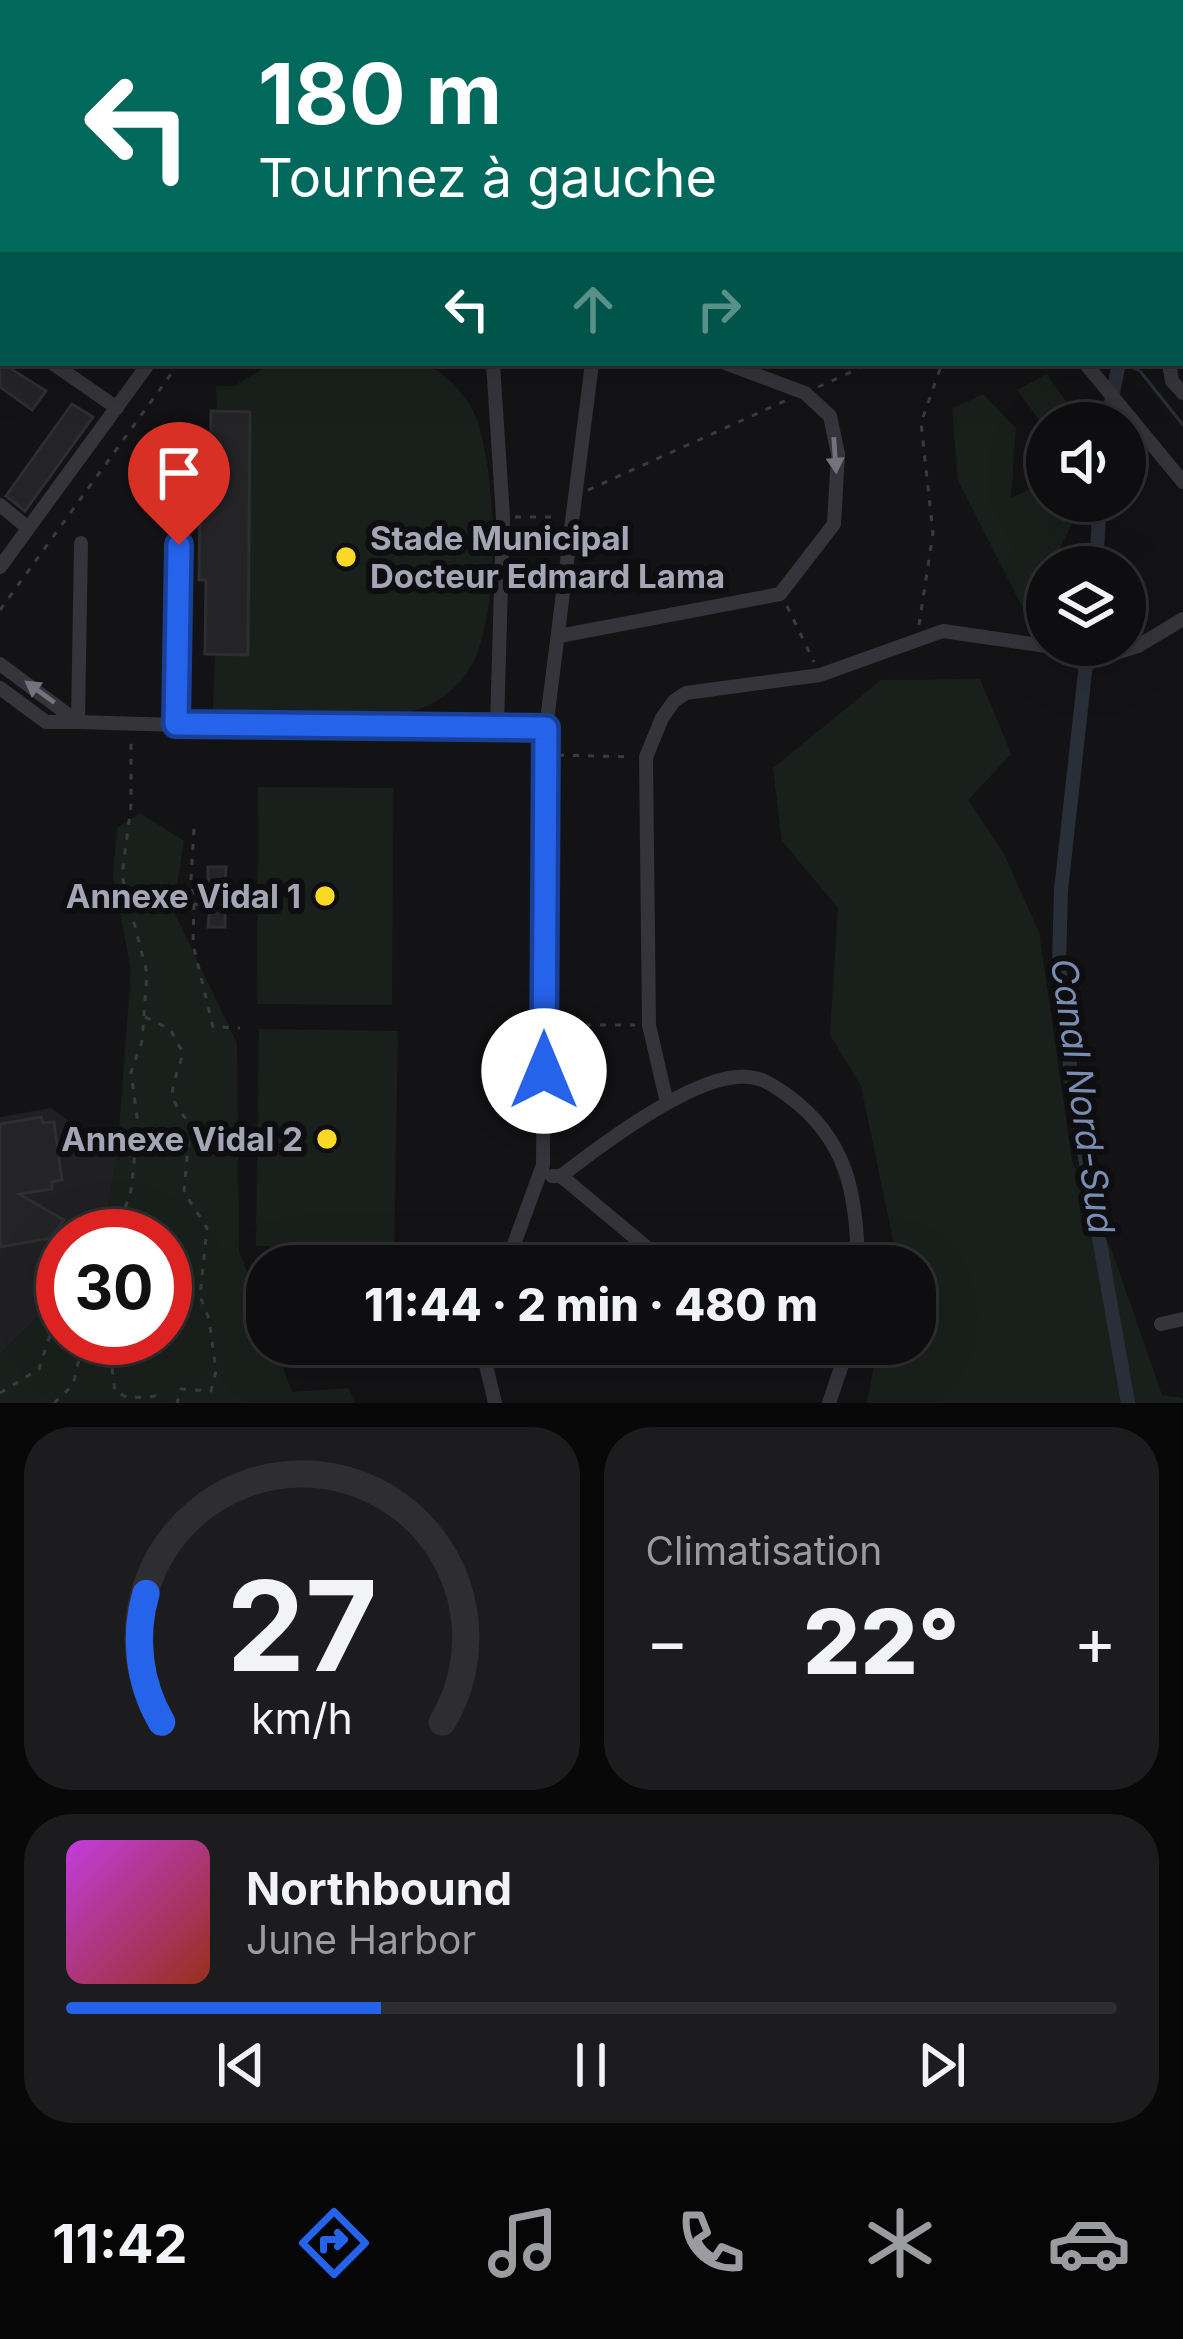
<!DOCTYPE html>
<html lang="fr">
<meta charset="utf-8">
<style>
:root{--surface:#0e0e10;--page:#1c1c1e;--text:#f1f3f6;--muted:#9b9c9f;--line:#2e2e30;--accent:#2563eb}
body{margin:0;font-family:Inter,sans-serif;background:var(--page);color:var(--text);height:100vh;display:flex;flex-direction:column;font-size:45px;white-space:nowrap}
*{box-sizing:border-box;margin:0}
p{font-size:39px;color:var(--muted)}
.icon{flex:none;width:66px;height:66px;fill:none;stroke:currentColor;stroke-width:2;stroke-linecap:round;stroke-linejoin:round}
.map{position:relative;height:1403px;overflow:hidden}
.panel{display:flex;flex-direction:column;gap:24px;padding:24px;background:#080809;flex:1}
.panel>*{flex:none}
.guide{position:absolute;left:0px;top:0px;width:1185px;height:366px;box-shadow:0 12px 48px #0002,0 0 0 3px var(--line);background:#00695c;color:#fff;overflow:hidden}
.buttons{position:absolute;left:1026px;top:402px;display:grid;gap:24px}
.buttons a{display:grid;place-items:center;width:120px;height:120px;border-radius:50%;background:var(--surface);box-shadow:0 12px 48px #0002,0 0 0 3px var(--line);font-size:60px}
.speed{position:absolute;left:36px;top:1209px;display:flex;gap:24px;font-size:60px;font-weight:700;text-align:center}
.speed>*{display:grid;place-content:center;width:156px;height:156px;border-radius:50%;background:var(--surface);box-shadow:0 12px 48px #0002,0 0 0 3px var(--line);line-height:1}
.speed .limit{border:18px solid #d22;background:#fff;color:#111}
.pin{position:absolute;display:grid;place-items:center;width:102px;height:102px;color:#fff;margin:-123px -51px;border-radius:50% 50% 50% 0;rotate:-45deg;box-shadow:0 0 12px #0007}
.pin .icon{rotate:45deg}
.me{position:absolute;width:132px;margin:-66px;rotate:0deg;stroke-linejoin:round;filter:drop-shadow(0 0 9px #0008)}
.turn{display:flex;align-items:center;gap:42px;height:252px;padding:0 60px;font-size:54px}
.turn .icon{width:156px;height:156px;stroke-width:2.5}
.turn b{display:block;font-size:84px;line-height:102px}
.lanes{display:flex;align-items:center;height:114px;padding:0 60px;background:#0003;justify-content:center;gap:60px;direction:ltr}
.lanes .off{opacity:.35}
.big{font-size:90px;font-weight:800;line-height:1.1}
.panel .tile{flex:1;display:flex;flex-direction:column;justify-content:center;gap:18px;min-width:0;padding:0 42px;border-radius:48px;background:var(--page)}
.panel .dial{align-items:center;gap:0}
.dial svg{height:312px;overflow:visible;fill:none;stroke:var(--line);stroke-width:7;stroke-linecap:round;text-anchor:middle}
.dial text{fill:var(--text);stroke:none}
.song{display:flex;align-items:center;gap:36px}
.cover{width:144px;height:144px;border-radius:18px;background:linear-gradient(135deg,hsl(290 70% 55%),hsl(10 70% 35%))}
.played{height:12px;border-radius:6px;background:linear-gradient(90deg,var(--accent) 30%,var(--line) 30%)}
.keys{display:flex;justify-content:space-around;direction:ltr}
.heat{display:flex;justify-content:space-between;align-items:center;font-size:66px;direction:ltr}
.panel .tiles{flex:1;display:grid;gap:24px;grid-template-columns:1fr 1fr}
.tile:last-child{grid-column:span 2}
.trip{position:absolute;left:246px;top:1245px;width:690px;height:120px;border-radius:48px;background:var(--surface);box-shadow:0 12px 48px #0002,0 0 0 3px var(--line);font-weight:800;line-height:120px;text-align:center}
.dock{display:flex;height:192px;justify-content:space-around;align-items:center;background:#060606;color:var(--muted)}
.dock .icon{width:84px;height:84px}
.dock .active{color:var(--accent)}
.dock b{font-size:54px;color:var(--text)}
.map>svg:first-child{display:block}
.built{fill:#201f22}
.green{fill:#19201b}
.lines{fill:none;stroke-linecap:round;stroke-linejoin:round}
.stream{stroke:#292f39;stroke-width:3}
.canal{stroke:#292f39;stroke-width:14}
.building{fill:#242326;stroke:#2e2d31;stroke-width:3}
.path{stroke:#3a3b41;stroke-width:3;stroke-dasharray:6 9;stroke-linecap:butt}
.minor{stroke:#34343a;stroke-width:14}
.major{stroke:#505059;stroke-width:16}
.oneway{fill:#72737e}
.route-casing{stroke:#184099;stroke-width:30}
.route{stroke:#2563eb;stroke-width:21}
.poi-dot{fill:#fad926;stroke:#0e0e10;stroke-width:4.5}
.labels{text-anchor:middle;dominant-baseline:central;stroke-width:12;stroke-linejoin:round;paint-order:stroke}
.poi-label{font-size:33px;font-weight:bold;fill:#a4a6b6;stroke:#0e0e10;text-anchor:end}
.water-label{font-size:36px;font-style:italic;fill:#798db3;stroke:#0e0e10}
</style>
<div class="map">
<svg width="1183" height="1403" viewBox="0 0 1183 1403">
<rect width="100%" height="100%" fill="#131315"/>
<!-- built -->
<path class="built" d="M51,1108L117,1156L103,1236H63V1293L0,1354V1117Z"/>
<!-- green -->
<path class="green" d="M273,363C302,363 417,356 435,369C450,378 470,401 476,417C497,475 502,613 470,668C460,686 441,700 422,708C388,722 256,712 213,711L215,655L205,654L206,581L199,580L200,504L210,503L211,411H217L216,386H234Z
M1047,374L1081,423H1047V445L1045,428L1017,390Z
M983,394L1016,428L1011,498L1047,481V501H1075L1074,519L1051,567H1047V626L1034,630L958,480L952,409Z
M980,679L1011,754L968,800L1003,852L1039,932L1072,1161L1113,1254L1162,1395L1183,1398V1403H867L878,1344H915V1266H894L896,1254L861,1086L830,1035L838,908L782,841L773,768L881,680Z
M258,787L393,788L392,1005L257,1004Z
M140,813L184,841L173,910L237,1043L239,1251L267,1324V1344H274L292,1392L348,1388L355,1403H0V1354L63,1293V1338H165V1236H103L117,1156L131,971L113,876L117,828Z
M259,1029L398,1031L394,1248L256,1246Z"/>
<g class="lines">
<!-- stream -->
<path class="stream" d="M1122,363L1140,371L1183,425"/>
<!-- canal -->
<path class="canal" d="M1104,0V3
M1107,423L1119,363
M1096,567L1100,501
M1088,645L1061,890L1059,965L1072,1083L1128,1403"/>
</g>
<!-- building -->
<path class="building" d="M0,362L46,391L32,410L0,387Z
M72,404L93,417L25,511L6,496Z
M211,411L250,412L248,655L205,654L206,580H199L200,504H210Z
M208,867H226L225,886H232L231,907H225V927H208L212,886L208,885Z
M41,1117L43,1123L54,1122L62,1180L52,1182V1189L19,1194L64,1220L51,1238L0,1247V1124Z"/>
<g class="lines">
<!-- path -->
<path class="path" d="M94,3L97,0
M445,3L447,0
M0,89L3,87
M818,387L871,363
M588,490L787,400
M515,517H560
M787,606L814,662
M0,610L179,363
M919,625L933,533L921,423L942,363
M558,755L633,757
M194,829L191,879L194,904L212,905
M194,904L193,944L213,1027L240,1028
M145,1017L170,1029L183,1053C174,1087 162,1094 190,1123L184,1192L207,1228L200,1296L209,1319L216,1371L211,1391L181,1389L177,1403
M555,1025H635
M116,1236L131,1190L134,1164L137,1117L131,1072L142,1041L147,973L122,876L131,805V738
M82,1347L110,1352L115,1392L129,1398L155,1396L159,1403
M0,1393L39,1369L52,1329L63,1323
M54,1403L73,1385L84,1338"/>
<!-- minor -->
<path class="minor" d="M791,0L793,3
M997,0V3
M1118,0L1119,3
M405,3L407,0
M1182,220L1183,221
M0,332L3,333
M52,363L117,408
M493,363L503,517L497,725
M1085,363L1183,482
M1169,363L1172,381L1183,393
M0,505L28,528
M81,543L78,722L176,725L179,545
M0,567L149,363
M559,636L780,594L834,524L838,454L830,416L805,393L725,363
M0,664L78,722
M0,688L46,722H78
M176,725L546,728
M667,1103L649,1025L646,757L662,718L674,701L686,693L820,675L943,631L1109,655L1138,646L1183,619
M552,1176H561L669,1266
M561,1176C601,1145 688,1080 737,1077C759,1075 770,1083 787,1095C848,1139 857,1195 858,1266
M506,1266L543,1165L546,728L592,363
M1161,1324L1183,1319
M481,1344L495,1403
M829,1403L849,1344"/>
<!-- major -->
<path class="major" d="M69,3L72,0
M0,64L3,61"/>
</g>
<!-- one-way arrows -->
<defs><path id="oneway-solid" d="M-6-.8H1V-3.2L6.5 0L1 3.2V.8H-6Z" transform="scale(3)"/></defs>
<g class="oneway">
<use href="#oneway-solid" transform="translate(835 455) rotate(86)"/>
<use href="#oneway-solid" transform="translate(40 692) rotate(-144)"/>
</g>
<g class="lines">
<defs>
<path id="route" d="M179,545L176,724L546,728L544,1071"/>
</defs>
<!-- route casing -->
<use href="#route" class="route-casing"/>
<!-- route -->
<use href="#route" class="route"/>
</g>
<!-- markers -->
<g class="poi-dot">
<circle cx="346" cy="557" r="12"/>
<circle cx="325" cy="896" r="12"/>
<circle cx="327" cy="1139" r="12"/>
</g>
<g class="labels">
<!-- poi labels -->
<g class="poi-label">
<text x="370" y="538" text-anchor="start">Stade Municipal<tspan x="370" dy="38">Docteur Edmard Lama</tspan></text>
<text x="301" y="896">Annexe Vidal 1</text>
<text x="303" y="1139">Annexe Vidal 2</text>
</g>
<!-- water labels -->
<g class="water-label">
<text transform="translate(1083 1096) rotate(82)">Canal Nord-Sud</text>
</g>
</g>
</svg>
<div class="buttons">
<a><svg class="icon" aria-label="sound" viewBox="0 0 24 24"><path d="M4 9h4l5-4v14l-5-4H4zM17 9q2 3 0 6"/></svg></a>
<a><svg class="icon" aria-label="layers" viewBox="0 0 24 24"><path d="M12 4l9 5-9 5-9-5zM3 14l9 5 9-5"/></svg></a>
</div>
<div class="speed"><div class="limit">30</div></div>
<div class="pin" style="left:179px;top:545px;background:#d93025"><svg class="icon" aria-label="arrive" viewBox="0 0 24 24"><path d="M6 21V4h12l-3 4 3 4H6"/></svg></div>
<svg class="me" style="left:544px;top:1071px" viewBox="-20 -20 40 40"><circle r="19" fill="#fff"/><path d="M0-13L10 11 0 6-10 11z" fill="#2563eb"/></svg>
<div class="trip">11:44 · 2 min · 480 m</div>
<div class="guide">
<div class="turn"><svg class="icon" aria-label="left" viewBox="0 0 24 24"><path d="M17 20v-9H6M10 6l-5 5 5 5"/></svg><div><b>180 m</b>Tournez à gauche</div></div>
<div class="lanes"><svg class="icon" aria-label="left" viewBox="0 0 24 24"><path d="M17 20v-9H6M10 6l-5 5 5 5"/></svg><svg class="icon off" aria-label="ahead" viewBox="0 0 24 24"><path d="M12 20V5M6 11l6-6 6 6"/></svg><svg class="icon off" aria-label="right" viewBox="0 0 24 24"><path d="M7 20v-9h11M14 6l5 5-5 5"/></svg></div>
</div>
</div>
<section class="panel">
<div class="tiles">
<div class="tile dial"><svg viewBox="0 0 100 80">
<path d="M14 69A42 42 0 1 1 86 69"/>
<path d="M14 69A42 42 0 0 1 10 36" stroke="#2563eb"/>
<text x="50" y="56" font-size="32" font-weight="700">27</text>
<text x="50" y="72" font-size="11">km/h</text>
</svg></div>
<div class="tile"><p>Climatisation</p>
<div class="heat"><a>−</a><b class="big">22°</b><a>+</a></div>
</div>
<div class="tile">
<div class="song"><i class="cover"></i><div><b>Northbound</b><p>June Harbor</p></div></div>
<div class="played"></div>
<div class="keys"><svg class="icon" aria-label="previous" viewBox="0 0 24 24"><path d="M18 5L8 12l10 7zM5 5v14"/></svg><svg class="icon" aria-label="pause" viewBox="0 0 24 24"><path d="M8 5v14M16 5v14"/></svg><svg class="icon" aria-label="next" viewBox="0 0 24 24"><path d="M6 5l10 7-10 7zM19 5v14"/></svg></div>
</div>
</div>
</section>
<nav class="dock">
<b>11:42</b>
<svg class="icon active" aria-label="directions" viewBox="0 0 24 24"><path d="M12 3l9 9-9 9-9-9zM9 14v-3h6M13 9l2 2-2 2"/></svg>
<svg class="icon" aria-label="music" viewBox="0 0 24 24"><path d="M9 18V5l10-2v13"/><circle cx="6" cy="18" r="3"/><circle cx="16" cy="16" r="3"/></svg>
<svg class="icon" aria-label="phone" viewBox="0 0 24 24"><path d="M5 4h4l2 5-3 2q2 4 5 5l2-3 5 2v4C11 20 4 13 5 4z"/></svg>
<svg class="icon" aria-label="climate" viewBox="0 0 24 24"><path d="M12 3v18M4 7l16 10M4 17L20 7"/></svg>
<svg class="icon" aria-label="car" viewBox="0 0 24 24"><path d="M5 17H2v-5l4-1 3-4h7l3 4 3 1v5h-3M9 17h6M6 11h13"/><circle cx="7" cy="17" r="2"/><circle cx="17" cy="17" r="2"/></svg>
</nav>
